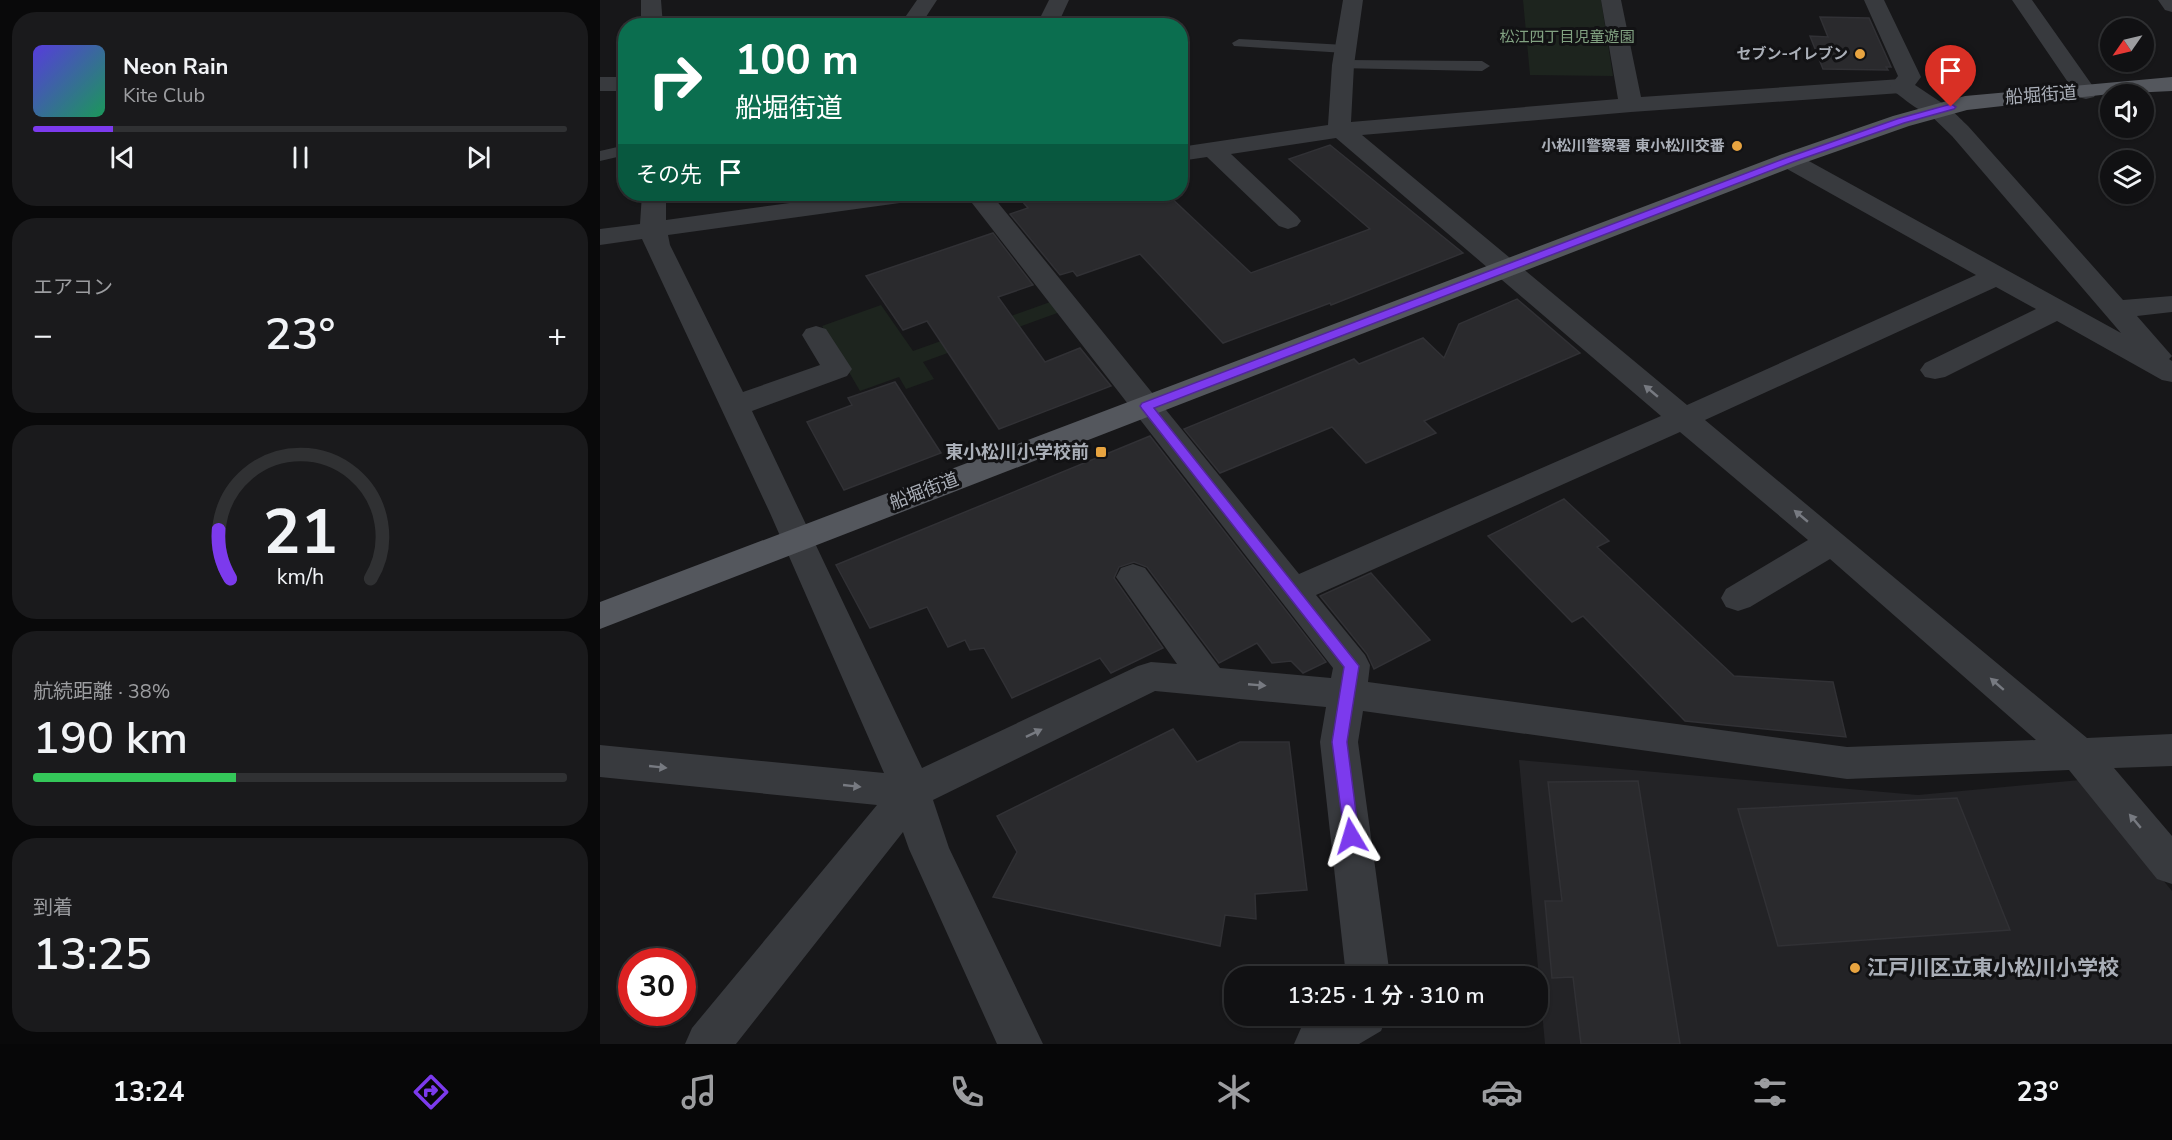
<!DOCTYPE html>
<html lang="ja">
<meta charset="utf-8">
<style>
:root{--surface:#111113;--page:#1a1a1c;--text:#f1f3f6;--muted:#9c9da0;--line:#303133;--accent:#7c3aed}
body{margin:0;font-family:"Nunito Sans","Noto Sans JP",sans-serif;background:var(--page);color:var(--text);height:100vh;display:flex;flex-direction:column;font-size:22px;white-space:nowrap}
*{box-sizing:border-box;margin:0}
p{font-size:20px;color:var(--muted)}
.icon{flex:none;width:33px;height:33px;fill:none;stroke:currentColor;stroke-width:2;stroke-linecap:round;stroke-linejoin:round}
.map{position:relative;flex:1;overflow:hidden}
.details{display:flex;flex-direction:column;gap:12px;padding:12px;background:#09090a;width:600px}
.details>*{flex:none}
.guide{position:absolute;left:18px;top:18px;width:570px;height:183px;border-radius:24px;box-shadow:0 2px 4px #0004,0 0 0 2px var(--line);background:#0b6e4f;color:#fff;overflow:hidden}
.needle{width:39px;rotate:236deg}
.fabs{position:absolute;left:1500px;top:18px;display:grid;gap:12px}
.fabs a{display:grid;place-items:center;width:54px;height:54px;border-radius:50%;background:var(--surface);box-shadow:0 2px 4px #0004,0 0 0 2px var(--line);font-size:30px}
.speed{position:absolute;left:18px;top:948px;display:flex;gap:12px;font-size:30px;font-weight:700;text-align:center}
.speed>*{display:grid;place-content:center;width:78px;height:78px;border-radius:50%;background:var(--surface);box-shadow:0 2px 4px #0004,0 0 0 2px var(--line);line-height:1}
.speed .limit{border:9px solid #d22;background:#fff;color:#111}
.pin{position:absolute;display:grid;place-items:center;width:51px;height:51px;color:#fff;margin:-62px -26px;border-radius:50% 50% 50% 0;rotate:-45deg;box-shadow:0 0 6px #0007}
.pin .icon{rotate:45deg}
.me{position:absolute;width:66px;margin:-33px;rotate:353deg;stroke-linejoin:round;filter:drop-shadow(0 0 4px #0008)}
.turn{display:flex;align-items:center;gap:21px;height:126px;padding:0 18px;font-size:27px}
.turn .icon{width:78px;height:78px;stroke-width:2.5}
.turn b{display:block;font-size:42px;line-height:51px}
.then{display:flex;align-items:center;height:57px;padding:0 18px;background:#0003;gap:12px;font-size:22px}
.big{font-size:45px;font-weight:600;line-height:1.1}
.details .tile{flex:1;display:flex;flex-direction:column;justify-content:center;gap:9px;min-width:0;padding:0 21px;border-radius:24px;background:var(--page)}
.details .dial{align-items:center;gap:0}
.dial svg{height:156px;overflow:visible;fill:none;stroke:var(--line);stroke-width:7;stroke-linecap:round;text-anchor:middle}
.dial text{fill:var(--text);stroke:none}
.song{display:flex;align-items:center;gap:18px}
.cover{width:72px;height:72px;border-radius:9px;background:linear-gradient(135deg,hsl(250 70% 55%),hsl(150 70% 35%))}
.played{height:6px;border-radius:3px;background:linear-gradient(90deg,var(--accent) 15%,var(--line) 15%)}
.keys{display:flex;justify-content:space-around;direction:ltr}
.heat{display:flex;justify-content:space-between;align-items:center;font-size:33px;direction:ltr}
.charge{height:9px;border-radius:4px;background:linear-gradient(90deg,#34c759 38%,var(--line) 0)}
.trip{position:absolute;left:624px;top:966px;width:324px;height:60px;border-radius:24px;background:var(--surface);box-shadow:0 2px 4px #0004,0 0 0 2px var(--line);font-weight:600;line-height:60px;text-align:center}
.tab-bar{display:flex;height:96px;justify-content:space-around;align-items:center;background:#070708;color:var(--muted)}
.tab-bar .icon{width:42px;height:42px}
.tab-bar .on{color:var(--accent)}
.tab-bar b{font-size:27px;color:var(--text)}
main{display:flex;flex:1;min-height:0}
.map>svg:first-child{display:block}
.built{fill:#232326}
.green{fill:#1d241e}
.building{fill:#2a2a2d;stroke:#313135;stroke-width:1.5}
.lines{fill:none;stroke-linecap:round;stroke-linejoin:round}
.service{fill:#383a3e;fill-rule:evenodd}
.minor{fill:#383a3e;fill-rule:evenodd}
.tertiary{fill:#383a3e;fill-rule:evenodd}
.primary{fill:#54575d;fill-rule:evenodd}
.oneway{fill:#777a81}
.route{fill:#7c3aed;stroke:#51269a;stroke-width:1.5}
.poi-dot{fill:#e8a440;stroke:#121214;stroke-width:2}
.labels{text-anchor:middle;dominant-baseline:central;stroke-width:6;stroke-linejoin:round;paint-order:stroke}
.far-park-label{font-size:15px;fill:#82a282;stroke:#121214}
.far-poi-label{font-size:15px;font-weight:bold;fill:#aaafb8;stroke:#121214;text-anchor:end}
.street-label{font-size:18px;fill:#aaafb8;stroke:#121214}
.poi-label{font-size:18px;font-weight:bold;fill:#aaafb8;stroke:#121214;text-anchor:end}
.near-poi-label{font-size:21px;font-weight:bold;fill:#aaafb8;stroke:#121214;text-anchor:start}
</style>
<main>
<section class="details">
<div class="tile">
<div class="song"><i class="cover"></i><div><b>Neon Rain</b><p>Kite Club</p></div></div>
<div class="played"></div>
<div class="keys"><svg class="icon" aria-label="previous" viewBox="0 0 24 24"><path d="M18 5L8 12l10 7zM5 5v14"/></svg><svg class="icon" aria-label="pause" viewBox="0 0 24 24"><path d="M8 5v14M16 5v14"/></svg><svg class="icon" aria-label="next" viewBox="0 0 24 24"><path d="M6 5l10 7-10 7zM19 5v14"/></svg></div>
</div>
<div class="tile"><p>エアコン</p>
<div class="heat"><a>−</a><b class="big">23°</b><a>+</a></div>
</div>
<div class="tile dial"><svg viewBox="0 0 100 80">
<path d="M14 69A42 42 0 1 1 86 69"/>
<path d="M14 69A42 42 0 0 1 8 44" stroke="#7c3aed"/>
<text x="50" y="56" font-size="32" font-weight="700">21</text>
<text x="50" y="72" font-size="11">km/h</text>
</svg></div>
<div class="tile"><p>航続距離 · 38%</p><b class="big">190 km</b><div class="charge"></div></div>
<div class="tile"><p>到着</p><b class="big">13:25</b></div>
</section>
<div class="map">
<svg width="1572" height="1044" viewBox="0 0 1572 1044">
<rect width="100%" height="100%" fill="#171719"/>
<!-- built -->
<path class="built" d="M919,760L1318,795L1480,780L1572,891V1044H945Z"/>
<!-- green -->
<path class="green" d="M923,0H1001L1013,76L930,75Z
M453,301L460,312L323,362L334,379L306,389L299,377L260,391L222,326L281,305L313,351Z"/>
<!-- building -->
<path class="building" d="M1220,17L1269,18L1291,67H1286L1288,70L1223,69L1210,36L1228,37Z
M730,145L863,253L731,305L730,303L623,343L540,254L477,276L473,271L460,275L410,214L428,208L416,194H567L651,273L770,229L689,159Z
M393,233L433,285L398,297L445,362L480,348L511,386L399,429L327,321L303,330L266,276Z
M917,299L980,353L824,421L836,433L766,463L732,427L620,473L584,429L754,359L759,364L823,338L844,358L859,324Z
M295,382L341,453L244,490L207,422L252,405L248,398Z
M550,436L726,662L703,673L691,661L672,663L657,643L619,663L547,567L534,562L519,567L514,578L563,648L511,673L500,658L412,698L384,648L370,650L365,640L348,647L327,607L270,628L236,565Z
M964,499L1009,541L997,547L1134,676L1233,682L1246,737L1085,721L983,616L972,622L888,536Z
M771,573L830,640L774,669L767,654L720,596Z
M573,729L597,762L640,742H689L707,890L655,894L656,919L625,915L620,946L393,897L417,852L397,816Z
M1038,781L1080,1044H981L973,977L952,978L945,901H962L948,782Z
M1357,798L1410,930L1178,946L1138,809Z"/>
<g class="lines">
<!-- service -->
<path class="service" d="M639,39L745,45L752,49L745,53L634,46L632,43Z
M580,42L588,43L590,46L588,49L580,50Z
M743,60L882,61L890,66L882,71L738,68L735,65L738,62Z
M26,145V155L0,161V151Z"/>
<!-- minor -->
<path class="minor" d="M41,0H61L63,26H41Z
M317,0H337L320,26H299Z
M449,0H469L457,26H436Z
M743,0H763L754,65L751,122L1018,99L1001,0H1021L1041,97L1301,79L1309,81L1312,86L1309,91L1301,93L1031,112L762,135L1087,405L1376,275L1180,165L1177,160L1180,155L1189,153L1198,155L1521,333L1352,136L1325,110L1329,105C1346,101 1356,115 1368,126L1523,300L1572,296V312L1537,316L1572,356L1569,359L1572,361V382L1562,380L1457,321L1345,377L1335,379L1325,377L1320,370L1325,363L1436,309L1396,287L1105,420L1487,738L1572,734V766L1514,768L1572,836V884L1557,879L1469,770L1247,779L763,711L758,742L790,976H746L720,742L726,707L555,691L333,800L349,848L443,1044H397L309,849L303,832L136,1044H85L92,1028L277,805L0,777V745L284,773L170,513L42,239L0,245V229L40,224L42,194H66V220L256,194H320L316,199L307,202L68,235L70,245L143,392L220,365L202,335L206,329L216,326L226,329L252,369L247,376L152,411L322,768L538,666L551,662L577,664L516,577L521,568L533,564L545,568L620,668L731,678L733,668L365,194H391L699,574L1061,416L736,138L631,154L697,216L701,221L697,226L688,229L679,226L607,157L580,161V147L728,125L732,65ZM1080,432L1208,540L1126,589L1121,598L1126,607L1138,611L1150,607L1230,559L1436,740L1247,747L768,682L770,665L765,655L716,595Z
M1412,0H1432L1497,92L1494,97L1486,99L1478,97Z
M1558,0H1572V12L1565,10Z
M0,77H26V91H0Z
M724,1016H787L781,1031L759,1044H694L701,1028Z"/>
<!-- tertiary -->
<path class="tertiary" d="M1264,0H1284L1321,77L1315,85L1345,105L1349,110L1345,115C1326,120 1308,101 1293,91L1290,86L1298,76Z"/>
<!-- primary -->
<path class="primary" d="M1572,77V91L1510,94L1367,110L1309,126L1198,165L0,629V602L1180,155L1293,116L1365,96Z"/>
</g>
<!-- one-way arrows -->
<defs><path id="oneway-solid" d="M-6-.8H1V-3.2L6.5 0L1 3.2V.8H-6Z" transform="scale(1.5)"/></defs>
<g class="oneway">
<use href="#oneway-solid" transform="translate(1051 391) rotate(-140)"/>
<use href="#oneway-solid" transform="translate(1201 516) rotate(-140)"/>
<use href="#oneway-solid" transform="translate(1397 684) rotate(-139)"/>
<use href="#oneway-solid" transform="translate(657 685) rotate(5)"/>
<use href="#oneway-solid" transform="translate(434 733) rotate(-26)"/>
<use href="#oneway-solid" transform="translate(58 767) rotate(6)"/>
<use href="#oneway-solid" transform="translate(252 786) rotate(6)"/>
<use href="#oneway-solid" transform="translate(1535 821) rotate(-130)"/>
</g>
<!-- route -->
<path class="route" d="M1351,104L1356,107L1354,109L1304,123L1193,162L554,408L759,666L747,742L759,836L757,841L751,843L745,841L732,742L744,667L542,409L540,406L542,403L1186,158L1297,119Z"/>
<!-- markers -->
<g class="poi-dot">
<circle cx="1260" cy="54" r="6"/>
<circle cx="1137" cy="146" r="6"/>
<rect x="495" y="446" width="12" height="12" rx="3"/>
<circle cx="1255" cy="968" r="6"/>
</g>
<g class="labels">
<!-- far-park labels -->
<g class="far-park-label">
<text x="967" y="37">松江四丁目児童遊園</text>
</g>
<!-- far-poi labels -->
<g class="far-poi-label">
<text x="1248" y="54">セブン-イレブン</text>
<text x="1125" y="146">小松川警察署 東小松川交番</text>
</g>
<!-- street labels -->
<g class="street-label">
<text transform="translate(1441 95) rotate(-4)">船堀街道</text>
<text transform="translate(324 491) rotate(-21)">船堀街道</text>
</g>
<!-- poi labels -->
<g class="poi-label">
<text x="489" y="452">東小松川小学校前</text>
</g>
<!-- near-poi labels -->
<g class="near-poi-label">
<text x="1267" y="968">江戸川区立東小松川小学校</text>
</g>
</g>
</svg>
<div class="fabs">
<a><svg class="needle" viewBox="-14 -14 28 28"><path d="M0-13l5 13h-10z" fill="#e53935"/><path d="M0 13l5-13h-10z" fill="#9c9da0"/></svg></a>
<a><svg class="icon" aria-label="sound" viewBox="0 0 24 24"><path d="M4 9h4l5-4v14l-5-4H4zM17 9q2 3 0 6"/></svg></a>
<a><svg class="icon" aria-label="layers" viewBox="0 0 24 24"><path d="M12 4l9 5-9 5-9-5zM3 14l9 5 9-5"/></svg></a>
</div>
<div class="speed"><div class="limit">30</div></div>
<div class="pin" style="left:1351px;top:107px;background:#d93025"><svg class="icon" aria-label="arrive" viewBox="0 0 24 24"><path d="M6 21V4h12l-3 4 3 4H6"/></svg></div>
<svg class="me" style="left:751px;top:836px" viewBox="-20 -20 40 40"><path d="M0-17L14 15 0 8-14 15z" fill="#7c3aed" stroke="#fff" stroke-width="4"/></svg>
<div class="trip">13:25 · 1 分 · 310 m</div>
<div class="guide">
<div class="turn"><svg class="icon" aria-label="right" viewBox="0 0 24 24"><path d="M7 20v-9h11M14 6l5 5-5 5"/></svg><div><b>100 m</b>船堀街道</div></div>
<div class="then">その先<svg class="icon" aria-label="arrive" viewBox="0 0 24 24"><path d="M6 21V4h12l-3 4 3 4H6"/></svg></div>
</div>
</div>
</main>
<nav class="tab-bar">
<b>13:24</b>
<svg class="icon on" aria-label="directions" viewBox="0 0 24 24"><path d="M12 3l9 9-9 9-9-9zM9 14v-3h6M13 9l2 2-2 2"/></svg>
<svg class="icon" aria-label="music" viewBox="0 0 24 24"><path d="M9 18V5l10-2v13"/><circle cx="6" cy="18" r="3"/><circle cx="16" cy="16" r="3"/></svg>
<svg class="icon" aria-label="phone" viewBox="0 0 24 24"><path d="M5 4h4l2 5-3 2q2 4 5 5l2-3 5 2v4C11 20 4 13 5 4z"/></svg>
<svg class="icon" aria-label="climate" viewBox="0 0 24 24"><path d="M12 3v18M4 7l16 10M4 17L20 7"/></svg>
<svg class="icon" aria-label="car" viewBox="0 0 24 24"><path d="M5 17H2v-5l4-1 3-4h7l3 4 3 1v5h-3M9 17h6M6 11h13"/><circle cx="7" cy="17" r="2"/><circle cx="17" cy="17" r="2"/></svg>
<svg class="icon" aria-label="filters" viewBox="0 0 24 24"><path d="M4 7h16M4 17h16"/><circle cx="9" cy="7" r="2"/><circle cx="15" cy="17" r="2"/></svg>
<b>23°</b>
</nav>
